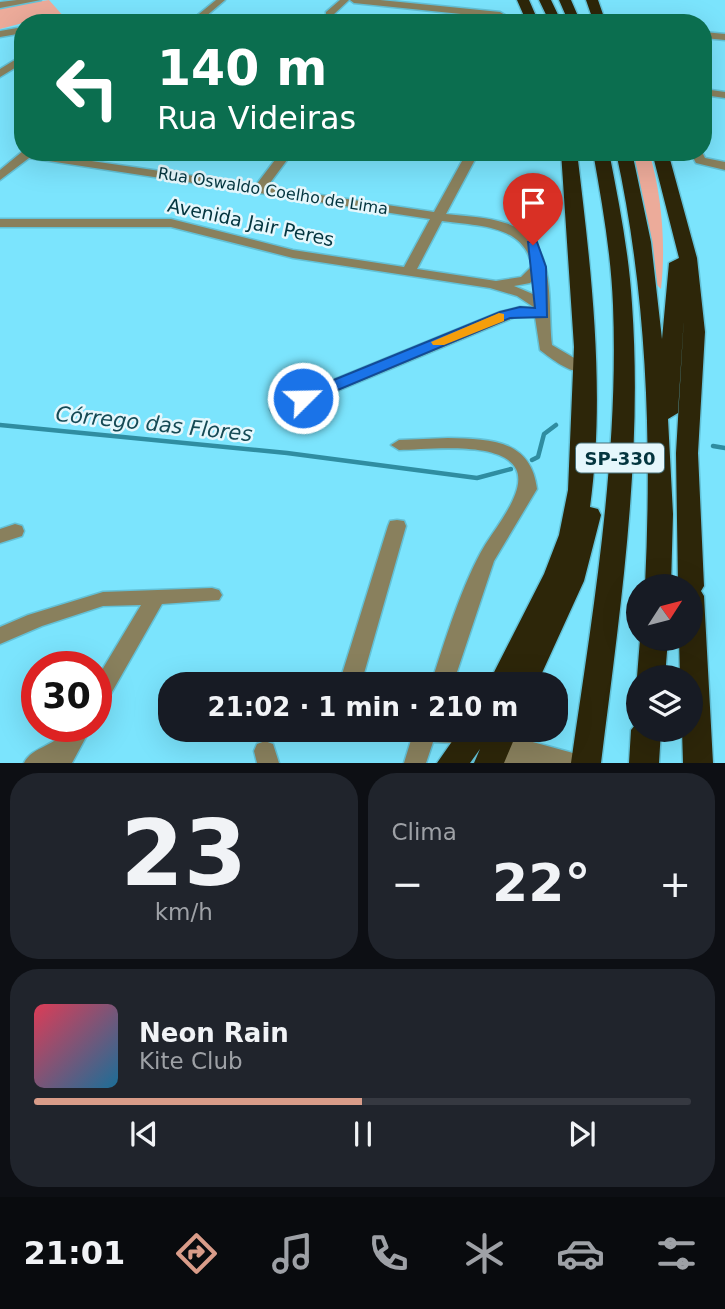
<!DOCTYPE html>
<html lang="pt">
<meta charset="utf-8">
<style>
:root{--surface:#171b24;--page:#20242c;--text:#f1f3f6;--muted:#9ea1a6;--line:#363941;--accent:#d99c89}
body{margin:0;font-family:"DejaVu Sans",sans-serif;background:var(--page);color:var(--text);height:100vh;display:flex;flex-direction:column;font-size:26px;white-space:nowrap}
*{box-sizing:border-box;margin:0}
p{font-size:23px;color:var(--muted)}
.icon{flex:none;width:38px;height:38px;fill:none;stroke:currentColor;stroke-width:2;stroke-linecap:round;stroke-linejoin:round}
.map{position:relative;height:763px;overflow:hidden}
.drawer{display:flex;flex-direction:column;gap:10px;padding:10px;background:#0d0f14;flex:1}
.drawer>*{flex:none}
.banner{position:absolute;left:14px;top:14px;width:698px;height:147px;border-radius:28px;box-shadow:0 7px 28px #0002;background:#0b6e4f;color:#fff;overflow:hidden}
.needle{width:46px;rotate:54deg}
.tools{position:absolute;left:626px;top:574px;display:grid;gap:14px}
.tools a{display:grid;place-items:center;width:77px;height:77px;border-radius:50%;background:var(--surface);box-shadow:0 7px 28px #0002;font-size:35px}
.speed{position:absolute;left:21px;top:651px;display:flex;gap:14px;font-size:35px;font-weight:700;text-align:center}
.speed>*{display:grid;place-content:center;width:91px;height:91px;border-radius:50%;background:var(--surface);box-shadow:0 7px 28px #0002;line-height:1}
.speed .limit{border:10px solid #d22;background:#fff;color:#111}
.pin{position:absolute;display:grid;place-items:center;width:60px;height:60px;color:#fff;margin:-72px -30px;border-radius:50% 50% 50% 0;rotate:-45deg;box-shadow:0 0 7px #0007}
.pin .icon{rotate:45deg}
.me{position:absolute;width:77px;margin:-38px;rotate:67deg;stroke-linejoin:round;filter:drop-shadow(0 0 5px #0008)}
.turn{display:flex;align-items:center;gap:24px;height:147px;padding:0 28px;font-size:32px}
.turn .icon{width:91px;height:91px;stroke-width:2.5}
.turn b{display:block;font-size:49px;line-height:60px}
.big{font-size:52px;font-weight:800;line-height:1.1}
.drawer .widget{flex:1;display:flex;flex-direction:column;justify-content:center;gap:10px;min-width:0;padding:0 24px;border-radius:28px;background:var(--page)}
.drawer .dial{align-items:center;gap:0}
.dial b{font-size:91px;line-height:1}
.song{display:flex;align-items:center;gap:21px}
.cover{width:84px;height:84px;border-radius:10px;background:linear-gradient(135deg,hsl(350 70% 55%),hsl(200 70% 35%))}
.played{height:7px;border-radius:4px;background:linear-gradient(90deg,var(--accent) 50%,var(--line) 50%)}
.keys{display:flex;justify-content:space-around;direction:ltr}
.heat{display:flex;justify-content:space-between;align-items:center;font-size:38px;direction:ltr}
.drawer .tiles{flex:1;display:grid;gap:10px;grid-template-columns:1fr 1fr}
.widget:last-child{grid-column:span 2}
.trip{position:absolute;left:158px;top:672px;width:410px;height:70px;border-radius:28px;background:var(--surface);box-shadow:0 7px 28px #0002;font-weight:800;line-height:70px;text-align:center}
.menu{display:flex;height:112px;justify-content:space-around;align-items:center;background:#090b0e;color:var(--muted)}
.menu .icon{width:49px;height:49px}
.menu .active{color:var(--accent)}
.menu b{font-size:32px;color:var(--text)}
.map>svg:first-child{display:block}
.green{fill:#ecab9a}
.lines{fill:none;stroke-linecap:round;stroke-linejoin:round}
.stream{stroke:#2f8da1;stroke-width:4.5}
.minor-casing{stroke:#63c1d7;stroke-width:3}
.highway-casing{stroke:#63c1d7;stroke-width:3}
.minor{fill:#89805d;fill-rule:evenodd}
.highway{fill:#2d2609;fill-rule:evenodd}
.route{fill:#1a73e8;stroke:#114b97;stroke-width:2}
.slow{fill:#f59e0b}
.labels{text-anchor:middle;dominant-baseline:central;stroke-width:5;stroke-linejoin:round;paint-order:stroke}
.far-street-label{font-size:16px;fill:#03353f;stroke:#e5f7fc}
.shield{fill:#e5f7fc;stroke:#476f78;stroke-width:2}
.shield-label{font-size:18px;font-weight:bold;fill:#03353f}
.street-label{font-size:19px;fill:#03353f;stroke:#e5f7fc}
.water-label{font-size:21px;font-style:italic;fill:#154a55;stroke:#e5f7fc}
</style>
<div class="map">
<svg width="725" height="763" viewBox="0 0 725 763">
<rect width="100%" height="100%" fill="#7be4fd"/>
<!-- green -->
<path class="green" d="M49,0L65,18L23,23L0,29V7Z
M631,152H649C662,194 666,246 661,289L655,283L650,235Z"/>
<g class="lines">
<!-- stream -->
<path class="stream" d="M0,425L287,453L477,478L511,469
M713,446L725,448
M532,460L538,457L544,434L556,425"/>
<defs>
<path id="minor" d="M17,0H41L0,8V2Z
M216,0H225L198,23H188Z
M340,0H349L332,16H326V12Z
M350,0H380L500,12L505,15L500,18L354,3Z
M79,20L97,23H75Z
M23,27V33L0,37V31Z
M704,32L725,34V40L704,38Z
M23,55V63L0,77V69Z
M704,89L725,92V98L704,95Z
M23,151L256,185L281,152H293L267,187L434,212L467,152H479L446,214C465,216 487,217 505,223C559,238 547,303 552,345L593,369L590,372C573,376 553,360 540,350L535,317L520,315L284,413H272L270,409L272,405L500,312L520,307L535,308L517,296L490,288L293,258L171,227H0V219H171L293,250L404,267L430,219L29,158L0,180V170ZM442,221C476,226 524,224 532,266L521,277L496,281L417,269ZM534,279L535,295L514,286L530,283Z
M690,152H702L705,158L725,162V170L696,163Z
M448,438C489,439 531,439 537,489L494,561L453,684H431C444,643 463,581 485,545C496,527 527,490 516,469C501,440 426,450 399,450L391,445L399,440Z
M397,520L404,521L406,526L361,684H339L388,526L390,521Z
M15,524L22,526L24,531L22,536L0,543V529Z
M212,588L219,590L222,595L219,600L162,604L104,706L96,709V680L141,605L103,606L42,626L0,644V627L28,615L103,592Z
M69,726H92L72,763H24C32,746 57,747 69,726Z
M389,730H489L573,753L581,756L584,763H489L492,756L503,753L474,744L433,742L426,763H404L411,740L392,737Z
M265,741L273,744L279,763H257L254,751L257,744Z"/>
<path id="highway" d="M517,0H529L539,23H527Z
M539,0H551L562,23H550Z
M559,0H571L581,23H569Z
M586,0H598L606,23H594Z
M561,152H577C591,268 606,391 590,507L598,509L601,515L584,581L537,684H488L544,574L559,535L568,490L574,347Z
M593,152H609C619,203 629,253 632,304C643,457 620,611 601,763H571C593,611 619,458 613,305C611,253 602,203 593,152Z
M616,152H632L651,242L662,339L669,263L679,258L652,152H668L697,258L705,332L698,453L704,586L701,591L704,596L713,763H683L682,730H691V677H680L679,639H691V586H678L676,453L684,316L678,413L668,419L673,514L671,586H645C652,442 647,294 616,152Z
M640,639H668L665,677H639V681L637,677Z
M639,720V730H661L659,763H629L631,730Z
M460,730H518L504,763H474L480,749L470,763H437Z"/>
</defs>
<!-- minor casing -->
<use href="#minor" class="minor-casing"/>
<!-- highway casing -->
<use href="#highway" class="highway-casing"/>
<!-- minor -->
<use href="#minor" class="minor"/>
<!-- highway -->
<use href="#highway" class="highway"/>
</g>
<!-- route -->
<path class="route" d="M528,242H537L546,267L547,317L510,318L309,402H297V395L500,312L520,307L535,308Z"/>
<!-- slow -->
<path class="slow" d="M499,313L504,314V321L444,345H433L431,342Z"/>
<g class="labels">
<!-- far-street labels -->
<g class="far-street-label">
<text transform="translate(273 191) rotate(9)">Rua Oswaldo Coelho de Lima</text>
</g>
<!-- shield labels -->
<rect class="shield" x="576" y="443.5" width="88" height="29" rx="5"/>
<g class="shield-label">
<text x="620" y="458">SP-330</text>
</g>
<!-- street labels -->
<g class="street-label">
<text transform="translate(251 222) rotate(12)">Avenida Jair Peres</text>
</g>
<!-- water labels -->
<g class="water-label">
<text transform="translate(154 424) rotate(6)">Córrego das Flores</text>
</g>
</g>
</svg>
<div class="tools">
<a><svg class="needle" viewBox="-14 -14 28 28"><path d="M0-13l5 13h-10z" fill="#e53935"/><path d="M0 13l5-13h-10z" fill="#9ea1a6"/></svg></a>
<a><svg class="icon" aria-label="layers" viewBox="0 0 24 24"><path d="M12 4l9 5-9 5-9-5zM3 14l9 5 9-5"/></svg></a>
</div>
<div class="speed"><div class="limit">30</div></div>
<div class="pin" style="left:533px;top:245px;background:#d93025"><svg class="icon" aria-label="arrive" viewBox="0 0 24 24"><path d="M6 21V4h12l-3 4 3 4H6"/></svg></div>
<svg class="me" style="left:303px;top:398px" viewBox="-20 -20 40 40"><circle r="17" fill="#1a73e8" stroke="#fff" stroke-width="3"/><path d="M0-11L8 9 0 5-8 9z" fill="#fff"/></svg>
<div class="trip">21:02 · 1 min · 210 m</div>
<div class="banner">
<div class="turn"><svg class="icon" aria-label="left" viewBox="0 0 24 24"><path d="M17 20v-9H6M10 6l-5 5 5 5"/></svg><div><b>140 m</b>Rua Videiras</div></div>
</div>
</div>
<section class="drawer">
<div class="tiles">
<div class="widget dial"><b>23</b><p>km/h</p></div>
<div class="widget"><p>Clima</p>
<div class="heat"><a>−</a><b class="big">22°</b><a>+</a></div>
</div>
<div class="widget">
<div class="song"><i class="cover"></i><div><b>Neon Rain</b><p>Kite Club</p></div></div>
<div class="played"></div>
<div class="keys"><svg class="icon" aria-label="previous" viewBox="0 0 24 24"><path d="M18 5L8 12l10 7zM5 5v14"/></svg><svg class="icon" aria-label="pause" viewBox="0 0 24 24"><path d="M8 5v14M16 5v14"/></svg><svg class="icon" aria-label="next" viewBox="0 0 24 24"><path d="M6 5l10 7-10 7zM19 5v14"/></svg></div>
</div>
</div>
</section>
<nav class="menu">
<b>21:01</b>
<svg class="icon active" aria-label="directions" viewBox="0 0 24 24"><path d="M12 3l9 9-9 9-9-9zM9 14v-3h6M13 9l2 2-2 2"/></svg>
<svg class="icon" aria-label="music" viewBox="0 0 24 24"><path d="M9 18V5l10-2v13"/><circle cx="6" cy="18" r="3"/><circle cx="16" cy="16" r="3"/></svg>
<svg class="icon" aria-label="phone" viewBox="0 0 24 24"><path d="M5 4h4l2 5-3 2q2 4 5 5l2-3 5 2v4C11 20 4 13 5 4z"/></svg>
<svg class="icon" aria-label="climate" viewBox="0 0 24 24"><path d="M12 3v18M4 7l16 10M4 17L20 7"/></svg>
<svg class="icon" aria-label="car" viewBox="0 0 24 24"><path d="M5 17H2v-5l4-1 3-4h7l3 4 3 1v5h-3M9 17h6M6 11h13"/><circle cx="7" cy="17" r="2"/><circle cx="17" cy="17" r="2"/></svg>
<svg class="icon" aria-label="filters" viewBox="0 0 24 24"><path d="M4 7h16M4 17h16"/><circle cx="9" cy="7" r="2"/><circle cx="15" cy="17" r="2"/></svg>
</nav>
